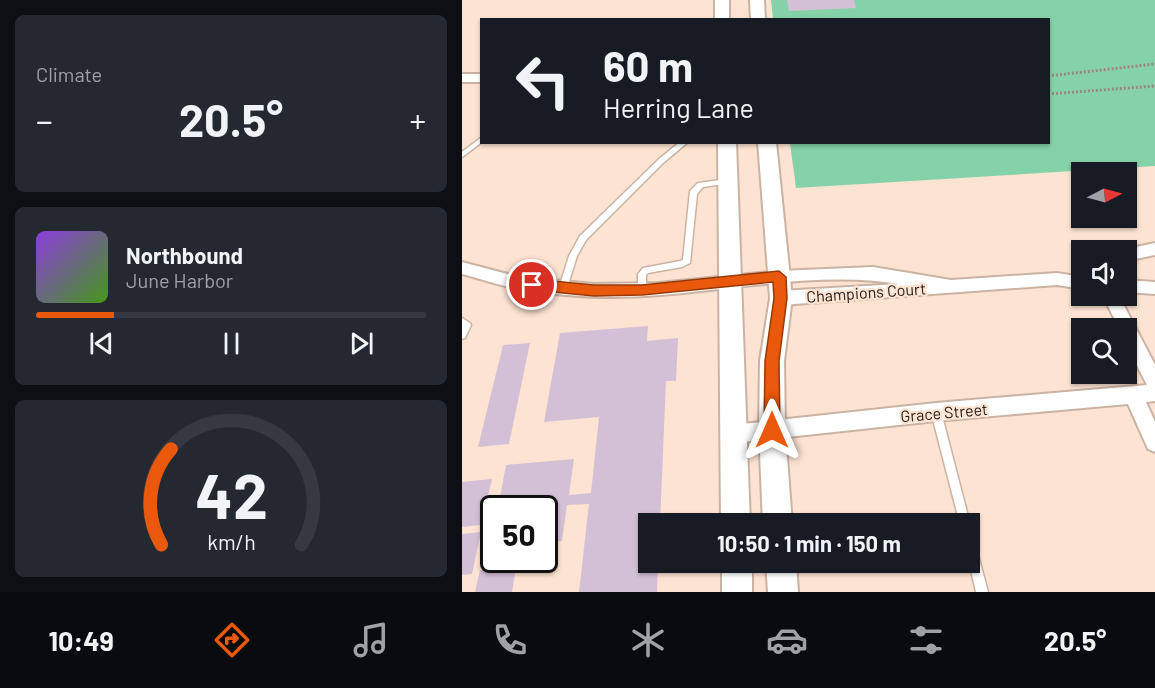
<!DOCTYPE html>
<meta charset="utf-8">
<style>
:root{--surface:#171b24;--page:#242831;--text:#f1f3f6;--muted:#9ea1a6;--line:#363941;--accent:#ea580c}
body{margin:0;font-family:Barlow,sans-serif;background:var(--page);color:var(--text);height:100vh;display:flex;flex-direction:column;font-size:22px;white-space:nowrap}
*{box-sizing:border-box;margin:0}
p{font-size:20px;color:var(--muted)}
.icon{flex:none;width:33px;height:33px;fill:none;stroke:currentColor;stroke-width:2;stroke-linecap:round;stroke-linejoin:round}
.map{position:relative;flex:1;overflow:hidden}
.drawer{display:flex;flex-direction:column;gap:15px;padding:15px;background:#0d0f14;width:462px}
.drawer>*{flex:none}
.guide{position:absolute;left:18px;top:18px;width:570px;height:126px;border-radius:0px;box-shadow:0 2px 4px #0004;background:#171b24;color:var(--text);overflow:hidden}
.needle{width:39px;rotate:84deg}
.buttons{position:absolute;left:609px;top:162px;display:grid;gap:12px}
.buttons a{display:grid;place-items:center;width:66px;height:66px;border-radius:0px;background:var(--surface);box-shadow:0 2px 4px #0004;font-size:30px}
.speed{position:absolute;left:18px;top:495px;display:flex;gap:12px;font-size:30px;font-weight:700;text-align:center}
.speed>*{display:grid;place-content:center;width:78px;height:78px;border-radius:50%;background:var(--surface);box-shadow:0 2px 4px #0004;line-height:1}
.speed .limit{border:3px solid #111;border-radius:9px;background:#fff;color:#111}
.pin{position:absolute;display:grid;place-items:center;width:51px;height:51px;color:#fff;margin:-26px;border:3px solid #fff;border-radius:50%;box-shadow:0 2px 6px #0007}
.me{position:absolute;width:66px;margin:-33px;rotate:0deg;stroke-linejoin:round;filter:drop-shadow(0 0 4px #0008)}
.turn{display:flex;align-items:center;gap:21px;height:126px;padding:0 24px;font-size:27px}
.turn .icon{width:78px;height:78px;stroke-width:2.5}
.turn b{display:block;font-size:42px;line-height:51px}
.big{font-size:45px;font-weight:700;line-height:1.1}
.drawer .tile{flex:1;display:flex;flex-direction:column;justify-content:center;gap:9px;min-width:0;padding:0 21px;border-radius:9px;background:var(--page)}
.drawer .dial{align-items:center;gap:0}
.dial svg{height:156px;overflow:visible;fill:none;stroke:var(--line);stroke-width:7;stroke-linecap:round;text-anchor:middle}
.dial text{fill:var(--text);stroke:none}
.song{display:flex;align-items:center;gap:18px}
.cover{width:72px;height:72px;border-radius:9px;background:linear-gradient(135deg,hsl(270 70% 55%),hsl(100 70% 35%))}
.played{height:6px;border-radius:3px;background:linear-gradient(90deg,var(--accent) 20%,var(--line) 20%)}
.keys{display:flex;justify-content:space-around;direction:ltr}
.heat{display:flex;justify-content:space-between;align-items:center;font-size:33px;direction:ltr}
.trip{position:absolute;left:176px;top:513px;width:342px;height:60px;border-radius:0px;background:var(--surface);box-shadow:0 2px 4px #0004;font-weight:700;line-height:60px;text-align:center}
.tab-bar{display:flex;height:96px;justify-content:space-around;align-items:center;background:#090b0e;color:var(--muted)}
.tab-bar .icon{width:42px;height:42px}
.tab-bar .current{color:var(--accent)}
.tab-bar b{font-size:27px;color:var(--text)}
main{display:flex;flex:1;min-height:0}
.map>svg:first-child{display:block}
.green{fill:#86d2a8}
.building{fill:#d4c0d6}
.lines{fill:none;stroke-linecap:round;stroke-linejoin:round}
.lane-casing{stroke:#cbb3a3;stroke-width:3}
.street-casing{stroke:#cbb3a3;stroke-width:4}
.secondary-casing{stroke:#cbb3a3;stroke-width:4}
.path{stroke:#99877b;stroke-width:3;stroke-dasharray:2 2;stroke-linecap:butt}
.lane{fill:#fff;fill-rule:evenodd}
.street{fill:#fff;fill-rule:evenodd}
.secondary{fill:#fff;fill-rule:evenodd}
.route{fill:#ea580c;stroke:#983908;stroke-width:1.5}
.labels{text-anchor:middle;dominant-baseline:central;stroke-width:4.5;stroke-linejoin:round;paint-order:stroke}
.street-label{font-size:16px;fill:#29201a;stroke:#fde3d2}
</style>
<main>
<section class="drawer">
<div class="tile"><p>Climate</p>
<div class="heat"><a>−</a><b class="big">20.5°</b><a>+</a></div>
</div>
<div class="tile">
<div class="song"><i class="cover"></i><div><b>Northbound</b><p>June Harbor</p></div></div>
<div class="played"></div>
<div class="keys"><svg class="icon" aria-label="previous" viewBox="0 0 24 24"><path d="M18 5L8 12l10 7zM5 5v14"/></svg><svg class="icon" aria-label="pause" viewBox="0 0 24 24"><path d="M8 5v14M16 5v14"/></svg><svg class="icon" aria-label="next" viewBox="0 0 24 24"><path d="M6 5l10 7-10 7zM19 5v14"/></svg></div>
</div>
<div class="tile dial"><svg viewBox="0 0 100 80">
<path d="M14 69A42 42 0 1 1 86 69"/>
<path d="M14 69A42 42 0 0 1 19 20" stroke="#ea580c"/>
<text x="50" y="56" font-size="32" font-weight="700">42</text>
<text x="50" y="72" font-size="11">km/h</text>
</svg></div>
</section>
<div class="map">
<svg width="693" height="592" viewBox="0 0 693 592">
<rect width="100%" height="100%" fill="#fde3d2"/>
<!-- green -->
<path class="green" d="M309,0H693V166L334,188L328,143L586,142V20L311,19Z"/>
<!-- building -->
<path class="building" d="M325,0H392L394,8L327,11Z
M186,326L185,341L216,338L214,381H204L198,524H186V562H196L195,592H117L127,504L105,505L100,541L82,543V508H36L44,465L112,459L107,495L129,493L137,417L82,422L98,333Z
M68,343L47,444L16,447L41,345Z
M30,479L19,525L0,527V482Z
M19,532L10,574L0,575V534Z
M54,566L50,592H13L18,570Z"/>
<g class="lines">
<defs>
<path id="lane" d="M20,137V142L0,157V152Z
M218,142H226L201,163L124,240L115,256L105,288L104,290H98L97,288L107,256L118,236L197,159Z
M266,179L270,181L268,183L241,187L235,194L228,263L220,267L186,273L184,275V290L183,292H177L176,290V274L181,268L218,261L221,260L228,191L236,183Z
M0,318L8,323L9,325L3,338L0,339Z
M474,408L477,409L479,412L508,524L507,527V524H498L469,412L471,409Z
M507,535L511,536L512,540L526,592H514L507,562Z"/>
<path id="street" d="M0,74H20V82H0Z
M693,243V255L664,261V250H660Z
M0,262L57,277L132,284L197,283L317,271L411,267L489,280L595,273L620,277V289L595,285L319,305L313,303L311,298L313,293L319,291L437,284C364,271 273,289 199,295C153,299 103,297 58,289C38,286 19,279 0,274Z
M664,280L693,282V294L664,292Z
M641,296H657L693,365V401L684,402L693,422V452L686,449L666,404L474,421L271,443L264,440L261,434L264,428L271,425L474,403L685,385L664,344V328H657Z"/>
<path id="secondary" d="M253,0H267V20H253Z
M288,0H302L303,20H289Z
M256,142H274L288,524H259Z
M296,142H314L330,298L322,361L323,430L330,524H301L297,430L298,361L308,298Z
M260,562H290V592H260Z
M304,562H334L336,592H306Z"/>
</defs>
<!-- lane casing -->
<use href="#lane" class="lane-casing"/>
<!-- street casing -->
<use href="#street" class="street-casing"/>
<!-- secondary casing -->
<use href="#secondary" class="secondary-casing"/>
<!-- path -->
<path class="path" d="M586,76L693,64
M586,94L693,86"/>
<!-- lane -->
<use href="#lane" class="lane"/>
<!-- street -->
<use href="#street" class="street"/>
<!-- secondary -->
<use href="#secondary" class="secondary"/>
</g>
<!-- route -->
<path class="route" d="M317,271L324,277L325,298L317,361L318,430L316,435L310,437L304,435L302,430L303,361L312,298L311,282L180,295L132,296L70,290L64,285L70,279L132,285H180Z"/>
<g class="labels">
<!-- street labels -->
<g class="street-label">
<text transform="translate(404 292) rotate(-4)">Champions Court</text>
<text transform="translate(482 412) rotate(-5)">Grace Street</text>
</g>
</g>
</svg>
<div class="buttons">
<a><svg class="needle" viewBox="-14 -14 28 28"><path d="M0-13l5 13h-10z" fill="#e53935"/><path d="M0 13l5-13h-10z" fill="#9ea1a6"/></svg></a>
<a><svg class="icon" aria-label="sound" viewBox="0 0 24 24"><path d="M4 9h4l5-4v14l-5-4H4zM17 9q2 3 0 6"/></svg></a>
<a><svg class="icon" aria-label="search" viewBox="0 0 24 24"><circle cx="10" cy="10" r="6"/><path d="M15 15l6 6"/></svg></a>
</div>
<div class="speed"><div class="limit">50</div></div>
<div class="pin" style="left:70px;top:285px;background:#d93025"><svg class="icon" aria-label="arrive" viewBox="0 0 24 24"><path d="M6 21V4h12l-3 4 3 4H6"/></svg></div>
<svg class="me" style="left:310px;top:430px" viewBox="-20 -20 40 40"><path d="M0-17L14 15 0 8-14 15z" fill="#ea580c" stroke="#fff" stroke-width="4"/></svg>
<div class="trip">10:50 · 1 min · 150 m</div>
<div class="guide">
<div class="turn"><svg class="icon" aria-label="left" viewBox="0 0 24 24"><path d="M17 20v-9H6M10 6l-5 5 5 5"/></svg><div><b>60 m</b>Herring Lane</div></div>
</div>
</div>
</main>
<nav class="tab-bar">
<b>10:49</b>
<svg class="icon current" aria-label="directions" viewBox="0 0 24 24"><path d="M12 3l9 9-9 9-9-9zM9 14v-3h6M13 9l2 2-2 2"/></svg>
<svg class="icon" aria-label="music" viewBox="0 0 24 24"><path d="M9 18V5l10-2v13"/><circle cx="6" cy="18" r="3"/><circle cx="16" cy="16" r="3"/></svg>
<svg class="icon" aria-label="phone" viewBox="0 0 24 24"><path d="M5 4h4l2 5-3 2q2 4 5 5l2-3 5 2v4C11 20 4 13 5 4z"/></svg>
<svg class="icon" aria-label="climate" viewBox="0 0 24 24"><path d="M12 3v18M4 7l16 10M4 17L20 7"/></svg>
<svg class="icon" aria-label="car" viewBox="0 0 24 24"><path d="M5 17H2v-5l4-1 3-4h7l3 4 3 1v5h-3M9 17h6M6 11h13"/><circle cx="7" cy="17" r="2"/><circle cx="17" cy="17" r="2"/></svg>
<svg class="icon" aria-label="filters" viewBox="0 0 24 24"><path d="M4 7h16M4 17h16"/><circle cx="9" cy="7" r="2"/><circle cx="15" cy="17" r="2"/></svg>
<b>20.5°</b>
</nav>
